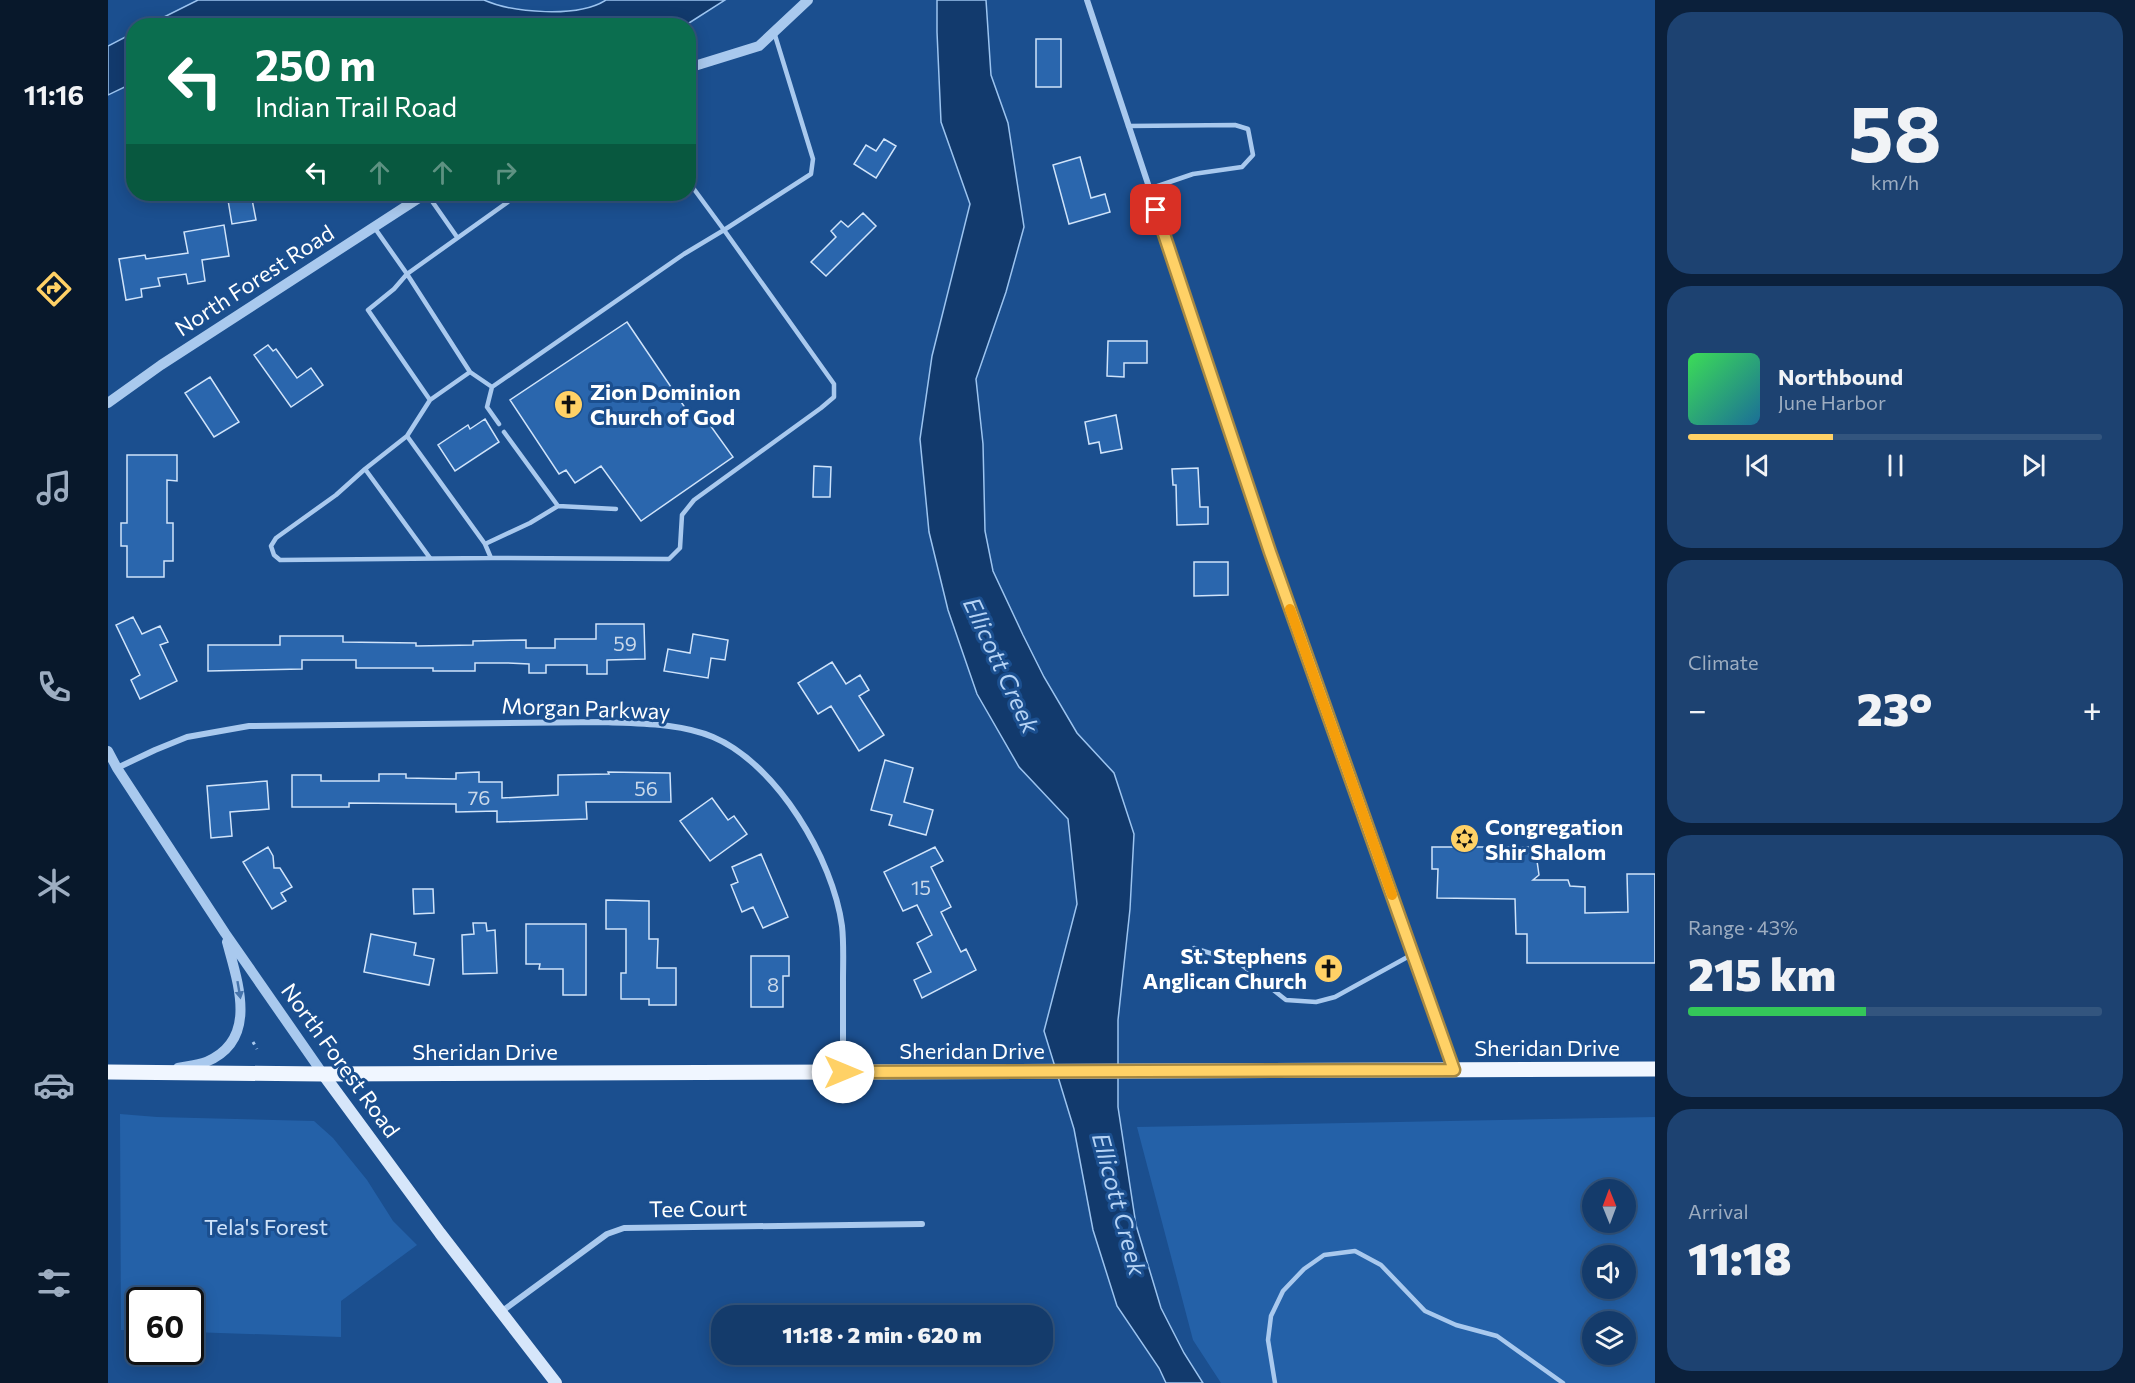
<!DOCTYPE html>
<meta charset="utf-8">
<style>
:root{--surface:#143b6b;--page:#1d4271;--text:#f1f3f6;--muted:#9dadc1;--line:#33557e;--accent:#ffd166}
body{margin:0;font-family:Commissioner,sans-serif;background:var(--page);color:var(--text);height:100vh;display:flex;flex-direction:column;font-size:22px;white-space:nowrap}
*{box-sizing:border-box;margin:0}
p{font-size:20px;color:var(--muted)}
.icon{flex:none;width:33px;height:33px;fill:none;stroke:currentColor;stroke-width:2;stroke-linecap:round;stroke-linejoin:round}
.map{position:relative;flex:1;overflow:hidden}
.side{display:flex;flex-direction:column;gap:12px;padding:12px;background:#0b203b;width:480px}
.side>*{flex:none}
.top-card{position:absolute;left:18px;top:18px;width:570px;height:183px;border-radius:24px;box-shadow:0 3px 15px #0003,0 0 0 2px var(--line);background:#0b6e4f;color:#fff;overflow:hidden}
.needle{width:39px;rotate:359deg}
.controls{position:absolute;left:1474px;top:1179px;display:grid;gap:12px}
.controls a{display:grid;place-items:center;width:54px;height:54px;border-radius:50%;background:var(--surface);box-shadow:0 3px 15px #0003,0 0 0 2px var(--line);font-size:30px}
.speed{position:absolute;left:18px;top:1287px;display:flex;gap:12px;font-size:30px;font-weight:700;text-align:center}
.speed>*{display:grid;place-content:center;width:78px;height:78px;border-radius:50%;background:var(--surface);box-shadow:0 3px 15px #0003,0 0 0 2px var(--line);line-height:1}
.speed .limit{border:3px solid #111;border-radius:9px;background:#fff;color:#111}
.pin{position:absolute;display:grid;place-items:center;width:51px;height:51px;color:#fff;margin:-26px;border-radius:12px;box-shadow:0 3px 9px #0006}
.me{position:absolute;width:66px;margin:-33px;rotate:90deg;stroke-linejoin:round;filter:drop-shadow(0 0 4px #0008)}
.turn{display:flex;align-items:center;gap:21px;height:126px;padding:0 30px;font-size:27px}
.turn .icon{width:78px;height:78px;stroke-width:2.5}
.turn b{display:block;font-size:42px;line-height:51px}
.lanes{display:flex;align-items:center;height:57px;padding:0 30px;background:#0003;justify-content:center;gap:30px;direction:ltr}
.lanes .off{opacity:.35}
.big{font-size:45px;font-weight:800;line-height:1.1}
.side .tile{flex:1;display:flex;flex-direction:column;justify-content:center;gap:9px;min-width:0;padding:0 21px;border-radius:24px;background:var(--page)}
.side .dial{align-items:center;gap:0}
.dial b{font-size:78px;line-height:1}
.song{display:flex;align-items:center;gap:18px}
.cover{width:72px;height:72px;border-radius:9px;background:linear-gradient(135deg,hsl(130 70% 55%),hsl(200 70% 35%))}
.played{height:6px;border-radius:3px;background:linear-gradient(90deg,var(--accent) 35%,var(--line) 35%)}
.keys{display:flex;justify-content:space-around;direction:ltr}
.heat{display:flex;justify-content:space-between;align-items:center;font-size:33px;direction:ltr}
.charge{height:9px;border-radius:4px;background:linear-gradient(90deg,#34c759 43%,var(--line) 0)}
.trip{position:absolute;left:603px;top:1305px;width:342px;height:60px;border-radius:24px;background:var(--surface);box-shadow:0 3px 15px #0003,0 0 0 2px var(--line);font-weight:800;line-height:60px;text-align:center}
main{display:flex;flex:1;min-height:0}
.tabs{display:flex;flex-direction:column;width:108px;justify-content:space-around;align-items:center;background:#08182b;color:var(--muted)}
.tabs .icon{width:42px;height:42px}
.tabs .on{color:var(--accent)}
.tabs b{font-size:27px;color:var(--text)}
.map>svg:first-child{display:block}
.green{fill:#2461a8;fill-rule:evenodd}
.water{fill:#123a6d;stroke:#9cc4f0;stroke-width:1.5}
.building{fill:#2a66ad;stroke:#cfe3fa;stroke-width:1.5}
.lines{fill:none;stroke-linecap:round;stroke-linejoin:round}
.path{stroke:#a9c9ee;stroke-width:3;stroke-dasharray:3 4.5;stroke-linecap:butt}
.service{stroke:#a9c9ee;stroke-width:4.5}
.minor{stroke:#a9c9ee;stroke-width:6}
.tertiary{stroke:#a9c9ee;stroke-width:10}
.secondary{stroke:#d6e6fa;stroke-width:12}
.primary{stroke:#f0f6ff;stroke-width:15}
.oneway{fill:#4674ac}
.route-casing{stroke:#a68842;stroke-width:15}
.route{stroke:#ffd166;stroke-width:10}
.slow{stroke:#f59e0b;stroke-width:10}
.labels{text-anchor:middle;dominant-baseline:central;stroke-width:6;stroke-linejoin:round;paint-order:stroke}
.number-label{font-size:20px;fill:#cad9ea}
.street-label{font-size:22px;fill:#fff;stroke:#1b4f8f}
.poi-label{font-size:22px;font-weight:bold;fill:#fff;stroke:#1b4f8f;text-anchor:start}
.park-label{font-size:22px;fill:#cfe3fa;stroke:#1b4f8f}
.water-label{font-size:24px;font-style:italic;fill:#b5d3f5;stroke:#1b4f8f}
</style>
<main>
<nav class="tabs">
<b>11:16</b>
<svg class="icon on" aria-label="directions" viewBox="0 0 24 24"><path d="M12 3l9 9-9 9-9-9zM9 14v-3h6M13 9l2 2-2 2"/></svg>
<svg class="icon" aria-label="music" viewBox="0 0 24 24"><path d="M9 18V5l10-2v13"/><circle cx="6" cy="18" r="3"/><circle cx="16" cy="16" r="3"/></svg>
<svg class="icon" aria-label="phone" viewBox="0 0 24 24"><path d="M5 4h4l2 5-3 2q2 4 5 5l2-3 5 2v4C11 20 4 13 5 4z"/></svg>
<svg class="icon" aria-label="climate" viewBox="0 0 24 24"><path d="M12 3v18M4 7l16 10M4 17L20 7"/></svg>
<svg class="icon" aria-label="car" viewBox="0 0 24 24"><path d="M5 17H2v-5l4-1 3-4h7l3 4 3 1v5h-3M9 17h6M6 11h13"/><circle cx="7" cy="17" r="2"/><circle cx="17" cy="17" r="2"/></svg>
<svg class="icon" aria-label="filters" viewBox="0 0 24 24"><path d="M4 7h16M4 17h16"/><circle cx="9" cy="7" r="2"/><circle cx="15" cy="17" r="2"/></svg>
</nav>
<div class="map">
<svg width="1547" height="1383" viewBox="0 0 1547 1383">
<rect width="100%" height="100%" fill="#1b4f8f"/>
<!-- green -->
<path class="green" d="M12,1114L49,1117L206,1121L225,1138L259,1180L285,1221L309,1245L233,1301V1337L83,1332L82,1300H32L31,1330H13Z
M1547,1117V1383H1113L1085,1340L1029,1127ZM1485,1190H1518V1222H1485ZM1485,1256H1518V1288H1485ZM1485,1322H1518V1354H1485Z"/>
<!-- water -->
<path class="water" d="M90,0H376C405,13 470,18 498,0H617L581,23L575,26L40,25Z
M829,0H878L883,75L900,123L916,227L898,292L868,379L875,444L877,531L885,571L915,635L936,677L969,733L1006,773L1026,834L1022,909L1010,1020V1107L1028,1225L1053,1308L1076,1353L1095,1383H1058L1051,1368L1009,1306L985,1230L966,1129L936,1031L969,904L960,819L911,767L869,694L840,610L821,532L812,439L824,356L862,204L833,122L829,32Z
M25,33V83L0,95V46Z"/>
<!-- building -->
<path class="building" d="M928,39H953V87H928Z
M776,139L788,146L768,178L746,164L758,145L768,151Z
M972,157L983,198L997,194L1002,212L961,224L945,165Z
M119,194H143L148,220L124,224Z
M755,213L768,226L718,276L703,262L728,237L723,231L733,221L740,227Z
M116,225L121,256L94,260L97,281L80,284L78,274L50,278L52,286L33,289L34,297L18,300L11,259L37,255L38,259L80,253L76,232Z
M519,322L588,424L597,418L625,457L533,521L493,466L467,483L458,470L451,474L402,400Z
M1000,341H1039V363H1016V377L999,376Z
M160,345L165,351L168,349L189,378L203,368L215,385L183,407L146,355Z
M102,377L131,422L106,437L77,393Z
M1008,415L1014,449L993,453L991,442L981,444L977,422Z
M377,419L391,442L347,471L330,445L360,425L362,429Z
M19,455H69V481L59,480V523H65V561H56V577H19V546H13V523H19Z
M706,466L723,467L722,497H705Z
M1090,468L1092,507H1100V524L1069,525L1068,485H1065L1064,469Z
M1086,562H1120V595L1086,596Z
M25,617L34,634L52,626L60,642L52,645L69,681L32,699L23,680L32,675L8,625Z
M488,624H536L537,659L499,660V674H479V665H438V673H421V664L400,663H367V671H325V668H248V660H194V669L100,671V645H172V636H235V642L308,643V646L365,645V641L418,640V648H447V639H488Z
M585,634L620,640L617,660L603,658L600,678L556,671L560,649L582,653Z
M724,662L738,684L752,675L761,690L751,696L776,735L751,751L723,706L710,714L690,683Z
M777,760L805,768L796,802L825,810L818,835L781,825L784,815L763,810Z
M371,772V782H394V798L450,795V775L501,774L500,772L562,773L563,802H478L479,819L389,822V811L348,812V804L241,803V807H184V775H213V781H271V774H298V778L348,779V773Z
M159,781L161,809L122,812L124,836L103,838L99,786Z
M604,798L620,820L626,816L639,834L602,861L572,821Z
M160,847L165,856L166,868H172L184,887L173,893L178,901L164,909L135,862Z
M827,847L835,861L823,867L843,907L833,912L853,952L858,949L868,970L814,998L806,980L823,972L809,943L824,935L809,905L795,911L776,872Z
M1324,847H1427L1431,875L1425,880H1460L1462,886L1477,887V913L1520,912L1519,874H1547V963H1419V934H1408L1407,899L1329,898L1330,869H1324Z
M653,854L680,917L655,928L645,907L634,912L623,885L630,882L624,867Z
M305,889H325L326,913L306,914Z
M498,900L541,901V939H550L549,968H568V1005H541V999H513V973H518V929H498Z
M365,923H378L379,931L387,930L389,973L355,974L354,935L366,934Z
M418,924H478V995H455V969H431L432,964H418Z
M263,934L308,943L306,955L326,959L321,985L256,972Z
M643,956H681V976H675V1007H643Z"/>
<g class="lines">
<!-- path -->
<path class="path" d="M208,1031L209,1030
M145,1042L149,1049"/>
<!-- service -->
<path class="service" d="M1020,126L1127,125L1140,129L1145,155L1134,167L1085,174L1041,189
M319,194L349,237
M411,194L299,274L286,289L260,310L322,400L299,436L377,544L383,558L561,559L572,548L574,515L586,500L713,408L726,397V384L616,230L703,174L705,159L666,32
M266,227L299,274L362,372
M384,387L379,407L391,424
M322,400L362,372L384,387L576,254L616,230L580,181
M299,436L257,469L228,495L168,538L163,546L166,555L172,560L383,558
M257,469L322,558
M450,506L508,509
M377,544L422,523L450,506L396,432
M1086,948L1130,962L1178,1000L1208,1002L1227,997L1305,954
M1167,1383L1160,1340L1163,1316L1175,1291L1196,1269L1216,1255L1247,1251L1273,1265L1317,1311L1348,1325L1389,1336L1455,1383"/>
<!-- minor -->
<path class="minor" d="M979,0L1162,552L1346,1069
M9,768L47,750L79,737L141,726L497,722C533,724 571,723 605,737C669,764 725,859 734,926C736,944 735,962 735,981C735,1011 735,1041 735,1072
M393,1312L499,1234L516,1228L814,1224"/>
<!-- tertiary -->
<path class="tertiary" d="M580,68L651,46L700,0
M0,403L53,365L317,194
M0,751L9,768L117,933L215,1074
M70,1068C79,1066 89,1065 98,1062C151,1040 130,983 119,942"/>
<!-- secondary -->
<path class="secondary" d="M215,1074L332,1233L448,1383"/>
<!-- primary -->
<path class="primary" d="M0,1072L215,1074L1547,1069"/>
</g>
<!-- one-way arrows -->
<defs><path id="oneway-solid" d="M-6-.8H1V-3.2L6.5 0L1 3.2V.8H-6Z" transform="scale(1.5)"/></defs>
<use class="oneway" href="#oneway-solid" transform="translate(131 990) rotate(80)"/>
<g class="lines">
<defs>
<path id="route" d="M735,1072L1346,1070L1162,552L1048,210"/>
</defs>
<!-- route casing -->
<use href="#route" class="route-casing"/>
<!-- route -->
<use href="#route" class="route"/>
<!-- slow -->
<path class="slow" d="M1182,609L1284,895"/>
</g>
<!-- icons -->
<defs>
<symbol id="church-disc" viewBox="-11 -11 22 22"><circle r="9.5" fill="#ffd166" stroke="#1b4f8f"/><path d="M-1.2-6h2.4v3.5h3.3v2.4h-3.3V6h-2.4V-.1h-3.3v-2.4h3.3Z" fill="#111"/></symbol>
<symbol id="synagogue-disc" viewBox="-11 -11 22 22"><circle r="9.5" fill="#ffd166" stroke="#1b4f8f"/><path d="M0-6.5L5.6 3.2H-5.6ZM0 6.5L5.6-3.2H-5.6Z" fill="#111"/></symbol>
</defs>
<g fill-rule="evenodd">
<use href="#church-disc" x="444" y="388" width="33" height="33"/>
<use href="#synagogue-disc" x="1340" y="822" width="33" height="33"/>
<use href="#church-disc" x="1204" y="952" width="33" height="33"/>
</g>
<g class="labels">
<!-- number labels -->
<g class="number-label">
<text x="517" y="643">59</text>
<text x="538" y="788">56</text>
<text x="371" y="797">76</text>
<text x="813" y="887">15</text>
<text x="665" y="984">8</text>
</g>
<!-- street labels -->
<g class="street-label">
<text transform="translate(146 280) rotate(-33)">North Forest Road</text>
<text transform="translate(478 708) rotate(2)">Morgan Parkway</text>
<text x="1439" y="1047">Sheridan Drive</text>
<text x="864" y="1050">Sheridan Drive</text>
<text x="377" y="1051">Sheridan Drive</text>
<text transform="translate(233 1060) rotate(54)">North Forest Road</text>
<text transform="translate(590 1208) rotate(-1)">Tee Court</text>
</g>
<!-- poi labels -->
<g class="poi-label">
<text x="482" y="391">Zion Dominion<tspan x="482" dy="25">Church of God</tspan></text>
<text x="1377" y="826">Congregation<tspan x="1377" dy="25">Shir Shalom</tspan></text>
<text x="1199" y="955" text-anchor="end">St. Stephens<tspan x="1199" dy="25">Anglican Church</tspan></text>
</g>
<!-- park labels -->
<g class="park-label">
<text x="158" y="1226">Tela's Forest</text>
</g>
<!-- water labels -->
<g class="water-label">
<text transform="translate(894 665) rotate(65)">Ellicott Creek</text>
<text transform="translate(1012 1204) rotate(75)">Ellicott Creek</text>
</g>
</g>
</svg>
<div class="controls">
<a><svg class="needle" viewBox="-14 -14 28 28"><path d="M0-13l5 13h-10z" fill="#e53935"/><path d="M0 13l5-13h-10z" fill="#9dadc1"/></svg></a>
<a><svg class="icon" aria-label="sound" viewBox="0 0 24 24"><path d="M4 9h4l5-4v14l-5-4H4zM17 9q2 3 0 6"/></svg></a>
<a><svg class="icon" aria-label="layers" viewBox="0 0 24 24"><path d="M12 4l9 5-9 5-9-5zM3 14l9 5 9-5"/></svg></a>
</div>
<div class="speed"><div class="limit">60</div></div>
<div class="pin" style="left:1048px;top:210px;background:#d93025"><svg class="icon" aria-label="arrive" viewBox="0 0 24 24"><path d="M6 21V4h12l-3 4 3 4H6"/></svg></div>
<svg class="me" style="left:735px;top:1072px" viewBox="-20 -20 40 40"><circle r="19" fill="#fff"/><path d="M0-13L10 11 0 6-10 11z" fill="#ffd166"/></svg>
<div class="trip">11:18 · 2 min · 620 m</div>
<div class="top-card">
<div class="turn"><svg class="icon" aria-label="left" viewBox="0 0 24 24"><path d="M17 20v-9H6M10 6l-5 5 5 5"/></svg><div><b>250 m</b>Indian Trail Road</div></div>
<div class="lanes"><svg class="icon" aria-label="left" viewBox="0 0 24 24"><path d="M17 20v-9H6M10 6l-5 5 5 5"/></svg><svg class="icon off" aria-label="ahead" viewBox="0 0 24 24"><path d="M12 20V5M6 11l6-6 6 6"/></svg><svg class="icon off" aria-label="ahead" viewBox="0 0 24 24"><path d="M12 20V5M6 11l6-6 6 6"/></svg><svg class="icon off" aria-label="right" viewBox="0 0 24 24"><path d="M7 20v-9h11M14 6l5 5-5 5"/></svg></div>
</div>
</div>
<section class="side">
<div class="tile dial"><b>58</b><p>km/h</p></div>
<div class="tile">
<div class="song"><i class="cover"></i><div><b>Northbound</b><p>June Harbor</p></div></div>
<div class="played"></div>
<div class="keys"><svg class="icon" aria-label="previous" viewBox="0 0 24 24"><path d="M18 5L8 12l10 7zM5 5v14"/></svg><svg class="icon" aria-label="pause" viewBox="0 0 24 24"><path d="M8 5v14M16 5v14"/></svg><svg class="icon" aria-label="next" viewBox="0 0 24 24"><path d="M6 5l10 7-10 7zM19 5v14"/></svg></div>
</div>
<div class="tile"><p>Climate</p>
<div class="heat"><a>−</a><b class="big">23°</b><a>+</a></div>
</div>
<div class="tile"><p>Range · 43%</p><b class="big">215 km</b><div class="charge"></div></div>
<div class="tile"><p>Arrival</p><b class="big">11:18</b></div>
</section>
</main>
